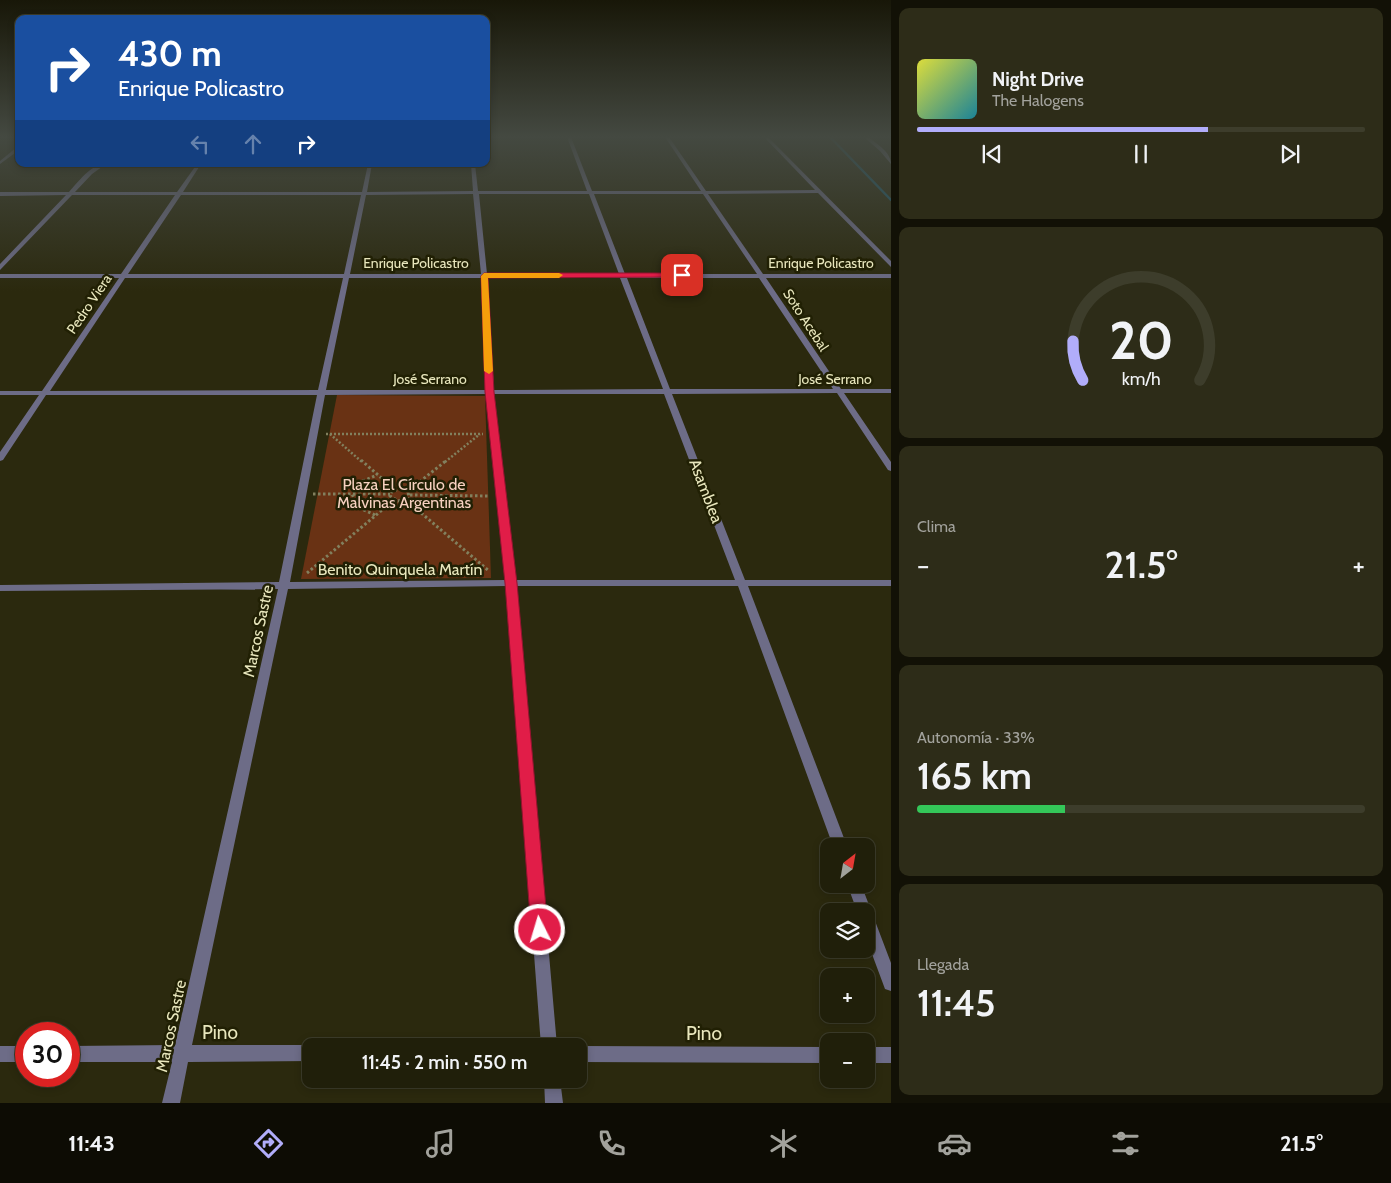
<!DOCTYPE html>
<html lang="es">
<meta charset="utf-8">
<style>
:root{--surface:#201f0a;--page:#2d2c18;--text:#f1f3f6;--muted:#a2a29c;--line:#3d3d2b;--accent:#b1adfa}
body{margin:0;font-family:Cabin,sans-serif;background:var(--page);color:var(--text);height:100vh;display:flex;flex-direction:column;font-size:19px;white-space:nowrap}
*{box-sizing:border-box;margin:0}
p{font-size:16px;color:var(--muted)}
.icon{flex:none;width:28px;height:28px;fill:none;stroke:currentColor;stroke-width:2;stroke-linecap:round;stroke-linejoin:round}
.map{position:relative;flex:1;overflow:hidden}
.sheet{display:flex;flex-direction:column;gap:8px;padding:8px;background:#121106;width:500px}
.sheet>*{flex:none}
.top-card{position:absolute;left:15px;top:15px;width:475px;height:152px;border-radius:10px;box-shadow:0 2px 8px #0003,0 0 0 1px var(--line);background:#1a4fa0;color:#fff;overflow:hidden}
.needle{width:32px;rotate:31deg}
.controls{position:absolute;left:820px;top:838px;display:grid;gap:10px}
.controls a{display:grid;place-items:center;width:55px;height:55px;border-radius:10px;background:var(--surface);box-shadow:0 2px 8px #0003,0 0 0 1px var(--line);font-size:25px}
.speed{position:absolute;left:15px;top:1022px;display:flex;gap:10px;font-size:25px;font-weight:700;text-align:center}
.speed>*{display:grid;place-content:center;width:65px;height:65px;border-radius:50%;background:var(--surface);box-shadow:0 2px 8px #0003,0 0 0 1px var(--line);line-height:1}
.speed .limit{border:8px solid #d22;background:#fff;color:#111}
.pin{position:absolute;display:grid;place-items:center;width:42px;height:42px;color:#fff;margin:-21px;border-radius:10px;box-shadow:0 2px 8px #0006}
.me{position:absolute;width:55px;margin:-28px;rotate:355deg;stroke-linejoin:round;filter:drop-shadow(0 0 4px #0008)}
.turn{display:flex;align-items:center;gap:18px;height:105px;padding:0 20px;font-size:22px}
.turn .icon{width:65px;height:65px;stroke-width:2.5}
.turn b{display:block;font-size:35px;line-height:42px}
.lanes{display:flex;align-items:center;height:48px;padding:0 20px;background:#0003;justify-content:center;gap:25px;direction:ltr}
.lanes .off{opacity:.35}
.big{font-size:38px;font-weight:600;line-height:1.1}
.sheet .widget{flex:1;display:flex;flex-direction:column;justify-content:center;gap:8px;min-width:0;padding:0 18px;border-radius:10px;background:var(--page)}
.sheet .dial{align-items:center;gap:0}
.dial svg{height:130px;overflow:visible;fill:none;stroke:var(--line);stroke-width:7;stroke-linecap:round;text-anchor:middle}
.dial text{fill:var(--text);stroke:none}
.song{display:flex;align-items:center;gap:15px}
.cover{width:60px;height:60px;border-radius:8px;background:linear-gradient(135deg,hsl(60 70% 55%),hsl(190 70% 35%))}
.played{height:5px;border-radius:2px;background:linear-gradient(90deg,var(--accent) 65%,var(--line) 65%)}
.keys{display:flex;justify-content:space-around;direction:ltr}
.heat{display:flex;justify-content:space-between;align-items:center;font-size:28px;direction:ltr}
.charge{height:8px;border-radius:4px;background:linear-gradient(90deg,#34c759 33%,var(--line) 0)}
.trip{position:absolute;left:302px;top:1038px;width:285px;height:50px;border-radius:10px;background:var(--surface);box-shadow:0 2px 8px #0003,0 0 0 1px var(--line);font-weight:600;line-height:50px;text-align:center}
.menu{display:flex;height:80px;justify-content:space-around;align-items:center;background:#0d0c04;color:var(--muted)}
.menu .icon{width:35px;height:35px}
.menu .on{color:var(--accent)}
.menu b{font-size:22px;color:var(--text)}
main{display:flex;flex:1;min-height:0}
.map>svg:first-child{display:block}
.green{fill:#693214}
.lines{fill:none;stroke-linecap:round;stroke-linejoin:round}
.stream{stroke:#1a5a70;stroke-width:2.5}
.path-far1{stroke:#82805e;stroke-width:2.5;stroke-dasharray:2 2;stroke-linecap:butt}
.path{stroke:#82805e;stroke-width:3;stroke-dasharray:2.5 2.5;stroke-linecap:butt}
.minor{fill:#6d6c87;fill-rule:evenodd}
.tertiary{fill:#6d6c87;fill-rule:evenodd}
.route{fill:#e11d48;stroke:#92132f}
.slow{fill:#f59e0b}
.labels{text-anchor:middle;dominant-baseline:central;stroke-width:5;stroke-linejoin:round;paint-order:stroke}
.far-street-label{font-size:14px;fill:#e9e7bd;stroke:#212004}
.park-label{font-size:16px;fill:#f7d1c0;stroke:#212004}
.street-label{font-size:16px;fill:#e9e7bd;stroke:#212004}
.near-street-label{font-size:19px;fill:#e9e7bd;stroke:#212004}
</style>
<main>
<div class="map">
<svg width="891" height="1103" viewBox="0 0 891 1103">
<rect width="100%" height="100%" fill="#2b290e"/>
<!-- green -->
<path class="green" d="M337,395L485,396L491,578L301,579Z"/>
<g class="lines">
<!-- stream -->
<path class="stream" d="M830,137L891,200"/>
<!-- path-far1 -->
<path class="path-far1" d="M326,434H483
M330,434L362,462
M445,462L480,434"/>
<!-- path -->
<path class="path" d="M361,460L395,490
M400,489L408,491L409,499L398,501L390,496L392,491Z
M408,491L447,460
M313,494H390
M410,495L490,496
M406,500L489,571
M375,515L359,508L352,494L363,481L377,475
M307,573L394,500"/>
<!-- minor -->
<path class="minor" d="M567,137H571L592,191H701L665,137H669L706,191L815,190L764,137H768L891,261V267L818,193L708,194L763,274H891V278H766L841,389H891V393H844L891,462V471L888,470L837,393L672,394L745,580H891V586H748L847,846H833L738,586H517L557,1046H541L506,586L288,589L192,1045H311L315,1046H311V1061L188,1062L180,1103H162L172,1062H69V1046L175,1045L278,589L0,591V585L279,582L317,395H46L3,460L0,461V452L39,395H0V391H42L119,278H0V274H121L175,195H72L0,270V264L66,195L0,196V192H69C78,182 92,163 106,164L92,174L75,192H177L197,164H201L183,192H362L368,164H372L367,192L473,191L471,164H475L478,191H587ZM473,194L481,274H350L366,195ZM479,194H589L619,274H487ZM594,194H703L757,274H625ZM181,195H361L344,274H128ZM125,278H343L318,390L50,391ZM349,278H481L486,390H326ZM487,278H620L663,389L494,390ZM627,278H759L833,389H670ZM486,394L505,580L290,582L325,395ZM494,394H664L735,580H516Z
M864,137H868C877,144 891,152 891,164L880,151Z
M847,884H861L891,963V991L885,989L866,938V911H857Z
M0,1046H26V1062H0Z
M578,1046H579L829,1047V1063L579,1062Z
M866,1047H891V1063H866Z
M544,1079H560L563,1103H545Z"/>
<!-- tertiary -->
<path class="tertiary" d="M17,147H19V150L0,164V161Z"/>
</g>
<!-- sky -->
<linearGradient id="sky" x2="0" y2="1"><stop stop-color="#181708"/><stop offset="0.47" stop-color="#444941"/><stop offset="1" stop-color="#444941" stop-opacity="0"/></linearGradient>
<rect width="891" height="291" fill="url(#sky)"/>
<!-- route -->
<path class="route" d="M682,273L684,277L488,278L494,392L517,583L548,930L546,936L540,939L533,936L531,930L505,583L485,392L481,276L484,273Z"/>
<!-- slow -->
<path class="slow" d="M484,273H559L563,275L559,278H488L493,371L489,374L484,371L481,276Z"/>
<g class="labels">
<!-- far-street labels -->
<g class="far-street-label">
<text x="416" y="263">Enrique Policastro</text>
<text x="821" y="263">Enrique Policastro</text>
<text transform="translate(89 304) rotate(-56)">Pedro Viera</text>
<text transform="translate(806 320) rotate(57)">Soto Acebal</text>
<text x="430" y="379">José Serrano</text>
<text x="835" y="379">José Serrano</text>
</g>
<!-- park labels -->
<g class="park-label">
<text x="404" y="484">Plaza El Círculo de<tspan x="404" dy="18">Malvinas Argentinas</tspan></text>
</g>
<!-- street labels -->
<g class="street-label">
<text transform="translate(706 491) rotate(69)">Asamblea</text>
<text x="400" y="569">Benito Quinquela Martín</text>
<text transform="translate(258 631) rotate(-78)">Marcos Sastre</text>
<text transform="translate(171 1026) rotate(-78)">Marcos Sastre</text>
</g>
<!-- near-street labels -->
<g class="near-street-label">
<text x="220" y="1032">Pino</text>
<text x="704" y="1033">Pino</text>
</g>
</g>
</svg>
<div class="controls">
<a><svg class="needle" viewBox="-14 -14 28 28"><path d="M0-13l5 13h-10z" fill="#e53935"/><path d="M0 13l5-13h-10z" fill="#a2a29c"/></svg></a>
<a><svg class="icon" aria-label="layers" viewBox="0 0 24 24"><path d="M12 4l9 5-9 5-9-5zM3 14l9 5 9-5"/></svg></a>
<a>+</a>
<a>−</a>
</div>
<div class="speed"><div class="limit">30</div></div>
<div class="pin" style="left:682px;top:275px;background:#d93025"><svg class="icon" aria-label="arrive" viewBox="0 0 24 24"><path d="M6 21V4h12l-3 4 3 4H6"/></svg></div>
<svg class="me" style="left:540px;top:930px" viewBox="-20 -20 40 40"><circle r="17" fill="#e11d48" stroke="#fff" stroke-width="3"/><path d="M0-11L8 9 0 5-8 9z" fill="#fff"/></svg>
<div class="trip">11:45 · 2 min · 550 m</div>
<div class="top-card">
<div class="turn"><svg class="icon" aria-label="right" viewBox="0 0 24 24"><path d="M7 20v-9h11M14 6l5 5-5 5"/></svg><div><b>430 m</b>Enrique Policastro</div></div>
<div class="lanes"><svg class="icon off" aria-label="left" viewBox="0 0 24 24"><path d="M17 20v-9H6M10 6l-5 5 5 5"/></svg><svg class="icon off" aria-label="ahead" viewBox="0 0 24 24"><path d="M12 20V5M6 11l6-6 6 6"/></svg><svg class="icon" aria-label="right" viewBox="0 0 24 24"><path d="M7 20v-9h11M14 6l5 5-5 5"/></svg></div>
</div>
</div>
<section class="sheet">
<div class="widget">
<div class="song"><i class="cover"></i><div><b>Night Drive</b><p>The Halogens</p></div></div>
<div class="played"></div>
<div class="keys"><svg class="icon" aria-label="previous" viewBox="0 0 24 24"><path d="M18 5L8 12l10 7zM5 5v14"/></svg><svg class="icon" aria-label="pause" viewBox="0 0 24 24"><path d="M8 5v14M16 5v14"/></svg><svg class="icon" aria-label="next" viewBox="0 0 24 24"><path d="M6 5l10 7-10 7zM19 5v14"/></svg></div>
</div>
<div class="widget dial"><svg viewBox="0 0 100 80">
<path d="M14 69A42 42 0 1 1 86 69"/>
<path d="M14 69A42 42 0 0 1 8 45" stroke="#b1adfa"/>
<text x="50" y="56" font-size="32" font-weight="700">20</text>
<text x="50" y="72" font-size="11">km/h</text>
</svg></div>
<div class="widget"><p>Clima</p>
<div class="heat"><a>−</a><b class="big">21.5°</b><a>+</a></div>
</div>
<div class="widget"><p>Autonomía · 33%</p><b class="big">165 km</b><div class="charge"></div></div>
<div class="widget"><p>Llegada</p><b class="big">11:45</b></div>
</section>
</main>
<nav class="menu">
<b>11:43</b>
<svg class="icon on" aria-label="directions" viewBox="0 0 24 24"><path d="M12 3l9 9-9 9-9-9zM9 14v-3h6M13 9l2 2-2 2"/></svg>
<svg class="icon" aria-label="music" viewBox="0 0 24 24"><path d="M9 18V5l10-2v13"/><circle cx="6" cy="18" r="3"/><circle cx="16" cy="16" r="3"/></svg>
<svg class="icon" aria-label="phone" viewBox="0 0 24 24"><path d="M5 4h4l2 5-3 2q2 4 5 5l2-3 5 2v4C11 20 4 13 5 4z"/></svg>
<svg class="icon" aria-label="climate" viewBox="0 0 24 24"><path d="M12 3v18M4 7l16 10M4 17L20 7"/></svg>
<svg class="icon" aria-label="car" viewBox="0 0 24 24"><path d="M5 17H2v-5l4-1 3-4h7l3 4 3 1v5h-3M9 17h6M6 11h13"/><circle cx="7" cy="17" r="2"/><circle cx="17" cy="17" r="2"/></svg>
<svg class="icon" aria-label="filters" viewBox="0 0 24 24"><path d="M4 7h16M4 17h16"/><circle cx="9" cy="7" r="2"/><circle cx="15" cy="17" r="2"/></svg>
<b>21.5°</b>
</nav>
